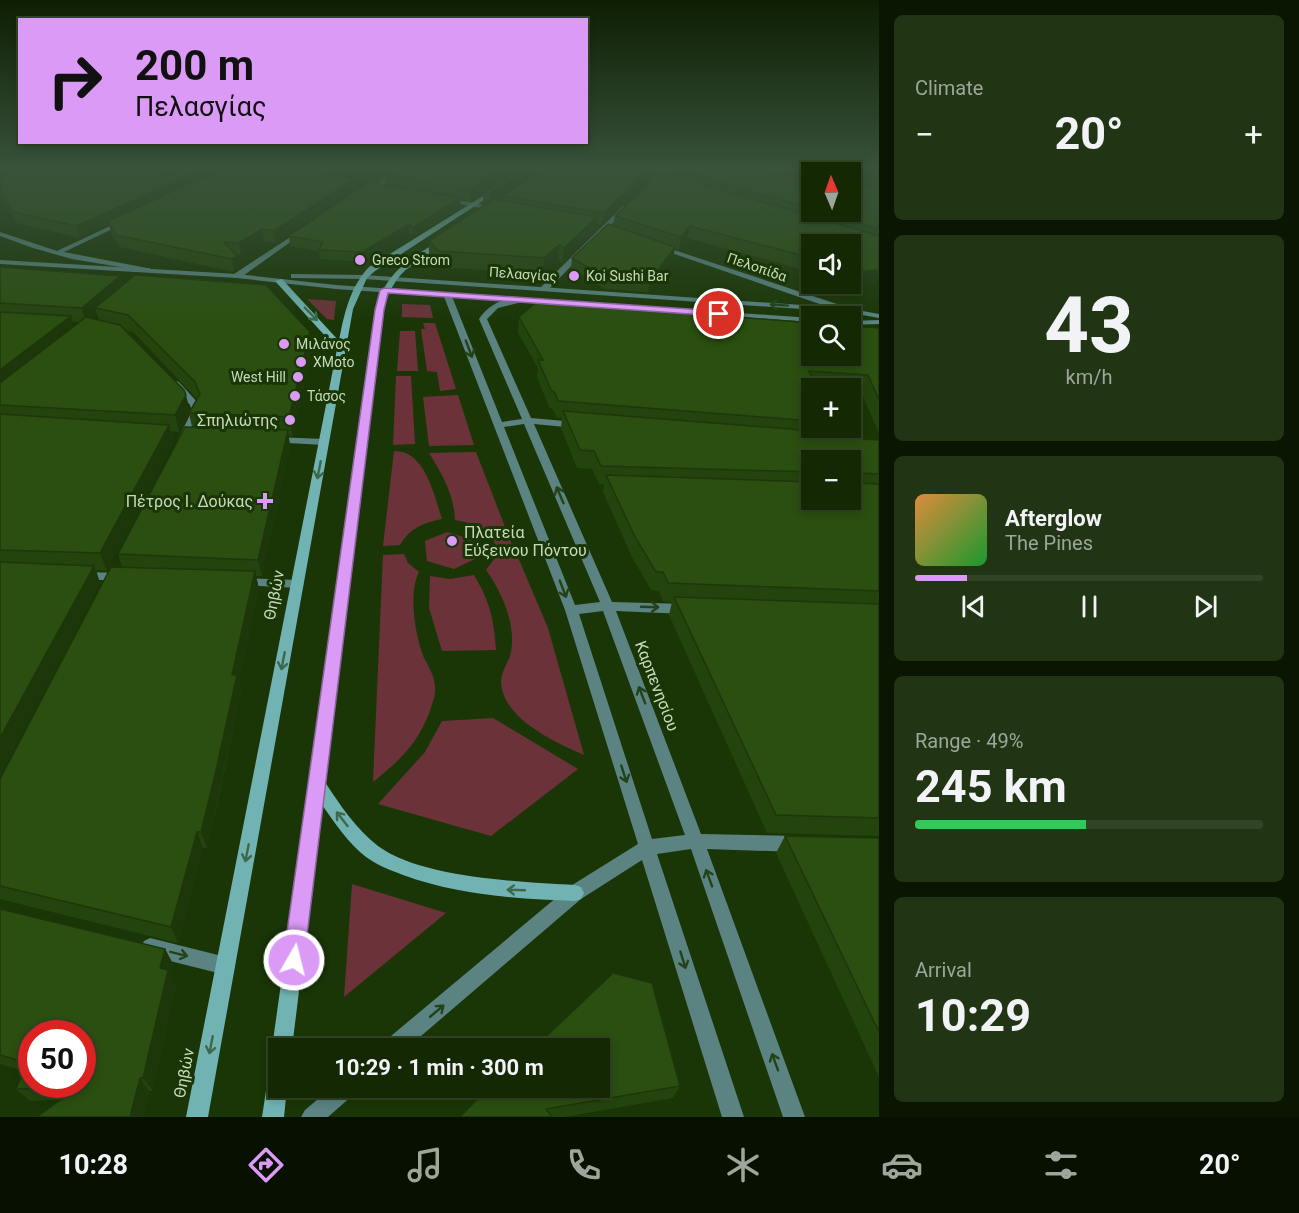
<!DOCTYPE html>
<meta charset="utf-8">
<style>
:root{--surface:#142804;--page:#213413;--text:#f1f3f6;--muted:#9da69a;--line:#334426;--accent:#da9af6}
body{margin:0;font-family:Roboto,sans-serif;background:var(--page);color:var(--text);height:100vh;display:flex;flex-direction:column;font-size:22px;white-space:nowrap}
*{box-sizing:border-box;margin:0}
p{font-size:20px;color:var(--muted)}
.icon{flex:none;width:33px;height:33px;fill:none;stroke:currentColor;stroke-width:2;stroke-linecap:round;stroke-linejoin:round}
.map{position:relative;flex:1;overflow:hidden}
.details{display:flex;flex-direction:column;gap:15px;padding:15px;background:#0b1602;width:420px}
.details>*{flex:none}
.top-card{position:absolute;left:18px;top:18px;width:570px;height:126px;border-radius:0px;box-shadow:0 3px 9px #0003,0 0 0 2px var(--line);background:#da9af6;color:#111;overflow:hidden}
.needle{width:39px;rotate:358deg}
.controls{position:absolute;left:801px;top:162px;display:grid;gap:12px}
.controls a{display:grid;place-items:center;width:60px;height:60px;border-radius:0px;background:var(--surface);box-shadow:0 3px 9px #0003,0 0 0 2px var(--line);font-size:30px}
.speed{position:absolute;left:18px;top:1020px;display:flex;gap:12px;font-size:30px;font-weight:700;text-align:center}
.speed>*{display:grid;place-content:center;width:78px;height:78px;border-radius:50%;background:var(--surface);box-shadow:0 3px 9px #0003,0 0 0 2px var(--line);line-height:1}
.speed .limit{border:9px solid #d22;background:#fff;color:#111}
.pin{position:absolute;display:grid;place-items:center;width:51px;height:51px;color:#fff;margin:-26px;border:3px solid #fff;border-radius:50%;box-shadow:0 2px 6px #0007}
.me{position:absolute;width:66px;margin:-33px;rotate:8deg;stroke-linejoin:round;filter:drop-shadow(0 0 4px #0008)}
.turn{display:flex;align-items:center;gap:21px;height:126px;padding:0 18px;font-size:27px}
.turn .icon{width:78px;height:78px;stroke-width:2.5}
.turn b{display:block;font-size:42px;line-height:51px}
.big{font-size:45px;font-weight:700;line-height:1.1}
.details .card{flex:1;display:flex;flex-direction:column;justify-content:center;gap:9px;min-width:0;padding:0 21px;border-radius:9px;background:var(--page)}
.details .dial{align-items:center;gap:0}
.dial b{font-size:78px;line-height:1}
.song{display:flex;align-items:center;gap:18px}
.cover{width:72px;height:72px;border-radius:9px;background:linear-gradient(135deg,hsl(30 70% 55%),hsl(130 70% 35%))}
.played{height:6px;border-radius:3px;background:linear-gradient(90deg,var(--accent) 15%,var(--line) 15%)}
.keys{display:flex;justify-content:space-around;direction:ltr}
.heat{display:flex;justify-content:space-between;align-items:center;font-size:33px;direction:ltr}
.charge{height:9px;border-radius:4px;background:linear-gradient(90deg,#34c759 49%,var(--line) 0)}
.trip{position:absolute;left:268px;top:1038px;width:342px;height:60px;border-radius:0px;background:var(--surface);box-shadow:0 3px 9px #0003,0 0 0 2px var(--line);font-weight:700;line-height:60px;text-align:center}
.tabs{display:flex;height:96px;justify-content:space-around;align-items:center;background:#081002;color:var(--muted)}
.tabs .icon{width:42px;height:42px}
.tabs .active{color:var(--accent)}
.tabs b{font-size:27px;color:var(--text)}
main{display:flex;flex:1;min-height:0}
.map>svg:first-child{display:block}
.green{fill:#6b3339}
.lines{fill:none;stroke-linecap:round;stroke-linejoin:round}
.minor{fill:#5a8382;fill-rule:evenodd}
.tertiary{fill:#5a8382;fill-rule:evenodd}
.secondary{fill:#71b3b3;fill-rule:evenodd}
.wall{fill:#24440e;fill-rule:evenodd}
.shaded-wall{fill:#1d370b}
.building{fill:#2a4f10;stroke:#1d370b;stroke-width:1.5;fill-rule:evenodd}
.oneway{stroke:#244219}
.oneway2{stroke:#3d684b}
.route{fill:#da9af6;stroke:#8e64a0;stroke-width:1.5}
.poi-dot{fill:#da9af6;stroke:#1a3606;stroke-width:2}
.labels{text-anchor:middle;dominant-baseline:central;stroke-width:6;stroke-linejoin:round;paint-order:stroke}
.far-poi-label{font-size:14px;fill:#c6dbbb;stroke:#1a3606;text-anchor:start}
.far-street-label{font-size:14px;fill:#c6dbbb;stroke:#1a3606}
.poi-label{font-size:16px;fill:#c6dbbb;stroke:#1a3606;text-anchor:end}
.street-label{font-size:16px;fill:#c6dbbb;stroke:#1a3606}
</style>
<main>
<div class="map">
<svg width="879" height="1117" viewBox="0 0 879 1117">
<rect width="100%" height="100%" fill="#1a3606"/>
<!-- green -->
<path class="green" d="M307,299L336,301L334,320L327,319Z
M402,304L430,305L433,318L402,317Z
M423,323H435L456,389L440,391L437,372L427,371L421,329H425Z
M400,331H415L418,371H397Z
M396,376H411L415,444L393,445Z
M458,395L474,445L429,446L423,397Z
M394,451C425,450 434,495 442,519C423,523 410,528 400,545L383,546Z
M476,452L512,545L496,546C489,528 473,523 455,520C454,494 442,474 429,453Z
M447,532L474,540L475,559L454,569L427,561L425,541Z
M404,554L408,563L419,572C408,593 415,635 424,658C429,667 435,677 435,688C436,696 432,703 430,711C417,745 400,760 373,782L383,555Z
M497,555H517L548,628L584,755C555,742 503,719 501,682C501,671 509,662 511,652C516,624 502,592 486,570Z
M474,575C490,602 494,619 496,650L442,651L429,608L430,576L450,579Z
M493,718L578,769L491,836L378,804L425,752L442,721Z
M352,884L446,913L344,997Z"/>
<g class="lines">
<!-- minor -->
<path class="minor" d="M401,169H407L377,188L372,187Z
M663,169H669L653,183H649V181Z
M446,198L496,207L499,209L496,211L444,201Z
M623,206L628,207L547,291H541V287Z
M123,220L126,222L125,223L64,252L147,268H150V272L72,259L33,248L0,236V232L57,251Z
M301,230L306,231L240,278H234V274Z
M659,245L849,308L850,310L843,312L657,248V246Z
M444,292L451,294L502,422L522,419L479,319C489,303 508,296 526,297V301L498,308L487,319L531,418L576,422L581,425L576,428L534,424L612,602L686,604L691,606L692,609L691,612L686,614L616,611L701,834L797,836L803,839L805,844L803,849L797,852L707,849L805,1117H783L691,849L657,854L744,1117H722L642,860L581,899L407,1048H382L385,1041L569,887L638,844L565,610L443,294ZM524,424L600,602L575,605L504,427ZM603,611L685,835L652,839L579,614Z
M176,381L179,382L197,402L202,411L188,439L183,442L178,439L192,411L190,405L171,384Z
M274,437L324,439L329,442L324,445L270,442V438Z
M83,572L122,573L128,577L122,581L79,579L77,576Z
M242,578L298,580L304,584L298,588L238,585L236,582Z
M150,938L226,957L233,959L235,966L233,973L226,975L150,956L144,953L141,947L144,941Z
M331,1088H356L353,1095L328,1117H301L305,1110Z"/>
<!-- tertiary -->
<path class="tertiary" d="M0,260L237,274L336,285L812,318V322L336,289L237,278L0,264Z
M291,274L364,275L846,308L879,314V318L846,312L364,279L294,278H291Z
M879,320V324L850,325V321Z"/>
<!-- secondary -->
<path class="secondary" d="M496,188L498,191L375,271L367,278L353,309L208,1117H186L337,349L275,281L282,279L339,341C344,314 350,287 369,267Z
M439,241L444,242C412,270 398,263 383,310L325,782C340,805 356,829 378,846C421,878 521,882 575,885L581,887L584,893L581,899L575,901C517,899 458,895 403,875C390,870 377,865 366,857C348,843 335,823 322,805L292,1048H279V1057L275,1055L272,1048L375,310C387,272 406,261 439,241Z
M279,1061V1088H287L284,1117H262L269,1071L272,1064Z"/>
</g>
<!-- wall -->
<path class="wall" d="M1,169H660L651,175L602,225L596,224L595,231L562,263L558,260L543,274L438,267L429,256V241L486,204L483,203V193L470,201L461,199L460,207L412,237L409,233L363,262L320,259L319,251L290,246L289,236L369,182L356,180V188L276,243L263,241L241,255H235L237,256L239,268L234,272L119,247L111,233L109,224L80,238L17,223L0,195ZM385,175L386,185L373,183ZM503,196L502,200L497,199Z
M666,169H879V272L875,283L860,285L850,282V244H812V272L687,238L679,250L675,249L673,257L648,292L605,289L571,268L572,258L613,226L615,216L665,174ZM812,172H850V212H812Z
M0,267L120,276L123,285L310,332L312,350L292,436L288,435L290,446L262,576H256L259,589L239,683L241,692L220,792L207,848H203L178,943L0,899V779L122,567L118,554L192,427L189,413L197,399L133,332L125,331L190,411L179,432L171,431L173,442L107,571L96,570L100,583L0,775ZM97,314L99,320L91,319ZM73,322H80L74,326Z
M519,317L879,328V433L861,392L850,391V388H812V428H831L830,432L841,438L879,440V836L767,833L669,615L672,602L663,601L659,591L651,590L631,555L603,492L604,484H599L592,469L577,468L561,428L562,418H557L553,410L549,407L537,377L538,368L518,333ZM812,460L850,500H812Z
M785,836L879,838V1077L776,853Z
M0,909L165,949L173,964L170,974L176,985L153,1091H149L143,1117H37L60,1100L30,1101L16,1089L24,1071L0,1064Z
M680,1086L673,1098L564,1117H460Z"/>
<!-- shaded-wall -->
<path class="shaded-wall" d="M164,169H188L159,182L157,172Z
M205,169H229L108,221L109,224L80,238L76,226Z
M378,169H397L373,183L372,172Z
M505,169H521L470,201V190Z
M529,169H544L489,204L490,193Z
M649,169H660L651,175L602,225L604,213Z
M356,178V188L276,243L274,231Z
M461,198L460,207L412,237V228Z
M597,217L595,231L562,263L564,248Z
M409,224V233L363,262L362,252Z
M690,226L687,238L679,250L681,237Z
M262,229L263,241L241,255L239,243Z
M559,245L558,260L543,274L544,258Z
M675,247L673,257L648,292L650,281Z
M237,256L239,268L234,272L232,259Z
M879,270L875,283L860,285L865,271Z
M120,276L124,290L95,308L97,314L86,323L82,308Z
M71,316L76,331L0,391V370Z
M310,332L312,350L292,436L289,417Z
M186,395L190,411L179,432L175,415Z
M169,425L173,442L107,571L100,553Z
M288,430L290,446L262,576L258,560Z
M94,566L100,583L0,775V738Z
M255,571L259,589L239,683L241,692L207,848L201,832L232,675Z
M197,832L203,848L178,943L171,927Z
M165,949L173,964L170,974L176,985L153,1091L143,1078L160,968Z
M140,1078L149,1091L143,1117H130Z"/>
<!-- building -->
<path class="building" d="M1,169H164L157,172L163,176L180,169H205L76,226L13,212L0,190Z
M223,169H309L356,178L274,231L262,229L239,243L224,242L237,256L232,259L116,235L108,221Z
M349,169H378L372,172Z
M396,169H505L470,190L385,175Z
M520,169H529L490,193L483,192Z
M544,169H649L604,213L503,196Z
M673,169H754L812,177V209Z
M803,169H879V179L854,175L851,177L853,183L879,187V229L820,212H850V172H816L815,170Z
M661,172L879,236V270L865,271L850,268V244H812V258L690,226L681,237L615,216Z
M369,182L461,198L412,228L409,224L362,252L319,250L323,242L289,236Z
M494,199L597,217L564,248L559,245L544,258L438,251L429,241Z
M608,224L675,247L650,281L606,278L572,258Z
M0,267L120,276L82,308L0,303Z
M135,275L266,285L310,332L289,417L189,413L200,394L195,382L128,315L95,308Z
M538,301L812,323V356H850V326L879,328V400L868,375L809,371L817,388H812V421L558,401L555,393L551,390L538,360H543L519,317Z
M0,312L71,316L0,370Z
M86,317L120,325L184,390L186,395L175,415L0,405V383Z
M563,411L839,433L841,438L879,440V474L858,473L855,475L857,483L879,484V591L668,583L663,572H656L635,537L606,475L812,482V500H850V460H812V472L601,466L594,451L580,450Z
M0,414L169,425L100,553L0,550Z
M185,427L288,430L258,560L118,554Z
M0,562L94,566L0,738Z
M111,567L255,571L232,675H237L215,775L201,832H197L171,927L0,886V779Z
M674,597L879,604V818L776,815Z
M785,836L879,838V1032Z
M0,909L165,949L160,968L168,970L143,1078H140L130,1117H37L79,1086L16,1089L27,1063L0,1055ZM32,1034H82V1084H32Z
M613,973L652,983L680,1086L546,1109L552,1117H460L488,1088H600V1048H534Z"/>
<!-- one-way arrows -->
<defs><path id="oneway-shaft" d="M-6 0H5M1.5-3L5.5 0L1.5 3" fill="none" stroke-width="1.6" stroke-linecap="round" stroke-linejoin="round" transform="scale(1.5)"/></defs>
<g class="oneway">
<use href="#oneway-shaft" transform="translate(779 305) rotate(-176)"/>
<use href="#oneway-shaft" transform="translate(469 349) rotate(69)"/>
<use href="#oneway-shaft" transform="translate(560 495) rotate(-113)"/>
<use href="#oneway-shaft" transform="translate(563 589) rotate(69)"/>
<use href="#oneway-shaft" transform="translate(650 607) rotate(2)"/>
<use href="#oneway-shaft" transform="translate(642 695) rotate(-111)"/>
<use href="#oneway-shaft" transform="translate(624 774) rotate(72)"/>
<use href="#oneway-shaft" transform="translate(709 878) rotate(-110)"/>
<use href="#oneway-shaft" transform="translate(179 954) rotate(14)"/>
<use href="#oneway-shaft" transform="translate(683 960) rotate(73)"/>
<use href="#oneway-shaft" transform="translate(437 1011) rotate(-40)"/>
<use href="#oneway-shaft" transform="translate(775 1062) rotate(-110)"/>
</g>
<g class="oneway2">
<use href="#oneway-shaft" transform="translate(311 314) rotate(46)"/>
<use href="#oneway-shaft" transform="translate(319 470) rotate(101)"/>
<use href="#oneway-shaft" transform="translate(283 661) rotate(101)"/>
<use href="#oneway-shaft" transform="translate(342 819) rotate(-128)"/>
<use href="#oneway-shaft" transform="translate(247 853) rotate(101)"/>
<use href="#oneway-shaft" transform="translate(516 890) rotate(-178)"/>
<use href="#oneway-shaft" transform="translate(211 1045) rotate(101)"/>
</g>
<!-- sky -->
<linearGradient id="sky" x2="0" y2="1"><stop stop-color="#0e1e03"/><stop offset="0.52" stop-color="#38523b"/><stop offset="1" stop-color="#38523b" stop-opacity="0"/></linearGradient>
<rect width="879" height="325" fill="url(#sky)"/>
<!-- route -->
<path class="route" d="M384,288L719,311L724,314L719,316L388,293L384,310L304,960L301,968L294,971L286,968L283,960L375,310L380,290Z"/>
<!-- markers -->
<g class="poi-dot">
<circle cx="360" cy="260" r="6"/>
<circle cx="574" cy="276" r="6"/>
<circle cx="284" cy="344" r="6"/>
<circle cx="301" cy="362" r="6"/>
<circle cx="298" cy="377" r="6"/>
<circle cx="295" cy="396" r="6"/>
<circle cx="290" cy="420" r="6"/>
<path d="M262 492h6v6h6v6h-6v6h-6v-6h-6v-6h6z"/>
<circle cx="452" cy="541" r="6"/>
</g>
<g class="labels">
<!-- far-poi labels -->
<g class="far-poi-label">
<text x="372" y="260">Greco Strom</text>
<text x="586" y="276">Koi Sushi Bar</text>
<text x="296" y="344">Μιλάνος</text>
<text x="313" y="362">XMoto</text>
<text x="286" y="377" text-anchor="end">West Hill</text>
<text x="307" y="396">Τάσος</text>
</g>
<!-- far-street labels -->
<g class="far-street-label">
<text transform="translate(757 267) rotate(19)">Πελοπίδα</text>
<text transform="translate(523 274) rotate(4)">Πελασγίας</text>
</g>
<!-- poi labels -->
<g class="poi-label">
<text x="278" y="420">Σπηλιώτης</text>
<text x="253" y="501">Πέτρος Ι. Δούκας</text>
<text x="464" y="532" text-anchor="start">Πλατεία<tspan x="464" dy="18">Εύξεινου Πόντου</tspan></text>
</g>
<!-- street labels -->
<g class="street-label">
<text transform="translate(274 595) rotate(-79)">Θηβών</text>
<text transform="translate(657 686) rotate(69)">Καρπενησίου</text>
<text transform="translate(184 1073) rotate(-79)">Θηβών</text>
</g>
</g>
</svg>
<div class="controls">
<a><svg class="needle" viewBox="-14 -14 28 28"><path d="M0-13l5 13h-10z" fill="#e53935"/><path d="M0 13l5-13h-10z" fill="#9da69a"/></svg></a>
<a><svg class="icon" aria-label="sound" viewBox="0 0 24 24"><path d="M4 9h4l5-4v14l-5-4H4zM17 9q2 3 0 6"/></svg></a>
<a><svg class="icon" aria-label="search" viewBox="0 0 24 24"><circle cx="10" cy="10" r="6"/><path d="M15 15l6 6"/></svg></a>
<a>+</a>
<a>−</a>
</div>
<div class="speed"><div class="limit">50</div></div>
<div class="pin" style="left:719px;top:314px;background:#d93025"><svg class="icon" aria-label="arrive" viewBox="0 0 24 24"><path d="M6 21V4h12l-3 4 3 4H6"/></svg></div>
<svg class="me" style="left:294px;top:960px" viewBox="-20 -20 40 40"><circle r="17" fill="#da9af6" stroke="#fff" stroke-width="3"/><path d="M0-11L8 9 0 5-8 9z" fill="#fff"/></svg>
<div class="trip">10:29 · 1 min · 300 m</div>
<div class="top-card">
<div class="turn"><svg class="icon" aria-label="right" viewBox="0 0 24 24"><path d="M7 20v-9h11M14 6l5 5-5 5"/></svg><div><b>200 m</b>Πελασγίας</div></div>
</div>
</div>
<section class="details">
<div class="card"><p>Climate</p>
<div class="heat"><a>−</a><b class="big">20°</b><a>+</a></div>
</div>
<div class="card dial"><b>43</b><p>km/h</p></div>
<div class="card">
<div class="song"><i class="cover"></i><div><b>Afterglow</b><p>The Pines</p></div></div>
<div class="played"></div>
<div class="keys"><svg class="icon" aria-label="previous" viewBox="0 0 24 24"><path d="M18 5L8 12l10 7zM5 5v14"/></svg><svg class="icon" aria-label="pause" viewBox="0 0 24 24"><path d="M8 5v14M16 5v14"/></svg><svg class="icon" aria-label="next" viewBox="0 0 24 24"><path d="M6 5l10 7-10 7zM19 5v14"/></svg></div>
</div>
<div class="card"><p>Range · 49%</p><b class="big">245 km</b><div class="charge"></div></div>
<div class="card"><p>Arrival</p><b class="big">10:29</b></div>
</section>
</main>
<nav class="tabs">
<b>10:28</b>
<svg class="icon active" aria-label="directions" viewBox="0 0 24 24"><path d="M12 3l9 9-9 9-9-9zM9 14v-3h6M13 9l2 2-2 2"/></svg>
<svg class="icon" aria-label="music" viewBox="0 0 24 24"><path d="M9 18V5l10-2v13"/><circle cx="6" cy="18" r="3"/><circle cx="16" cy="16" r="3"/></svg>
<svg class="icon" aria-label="phone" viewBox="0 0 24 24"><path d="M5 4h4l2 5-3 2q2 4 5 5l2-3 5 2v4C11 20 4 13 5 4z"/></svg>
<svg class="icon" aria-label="climate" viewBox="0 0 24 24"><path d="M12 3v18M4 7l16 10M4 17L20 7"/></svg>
<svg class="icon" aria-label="car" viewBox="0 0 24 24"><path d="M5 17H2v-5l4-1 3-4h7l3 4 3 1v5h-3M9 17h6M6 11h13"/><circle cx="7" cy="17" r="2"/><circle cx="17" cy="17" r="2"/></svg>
<svg class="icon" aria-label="filters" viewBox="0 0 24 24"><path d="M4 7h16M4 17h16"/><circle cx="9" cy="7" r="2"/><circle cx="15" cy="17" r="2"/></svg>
<b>20°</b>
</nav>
